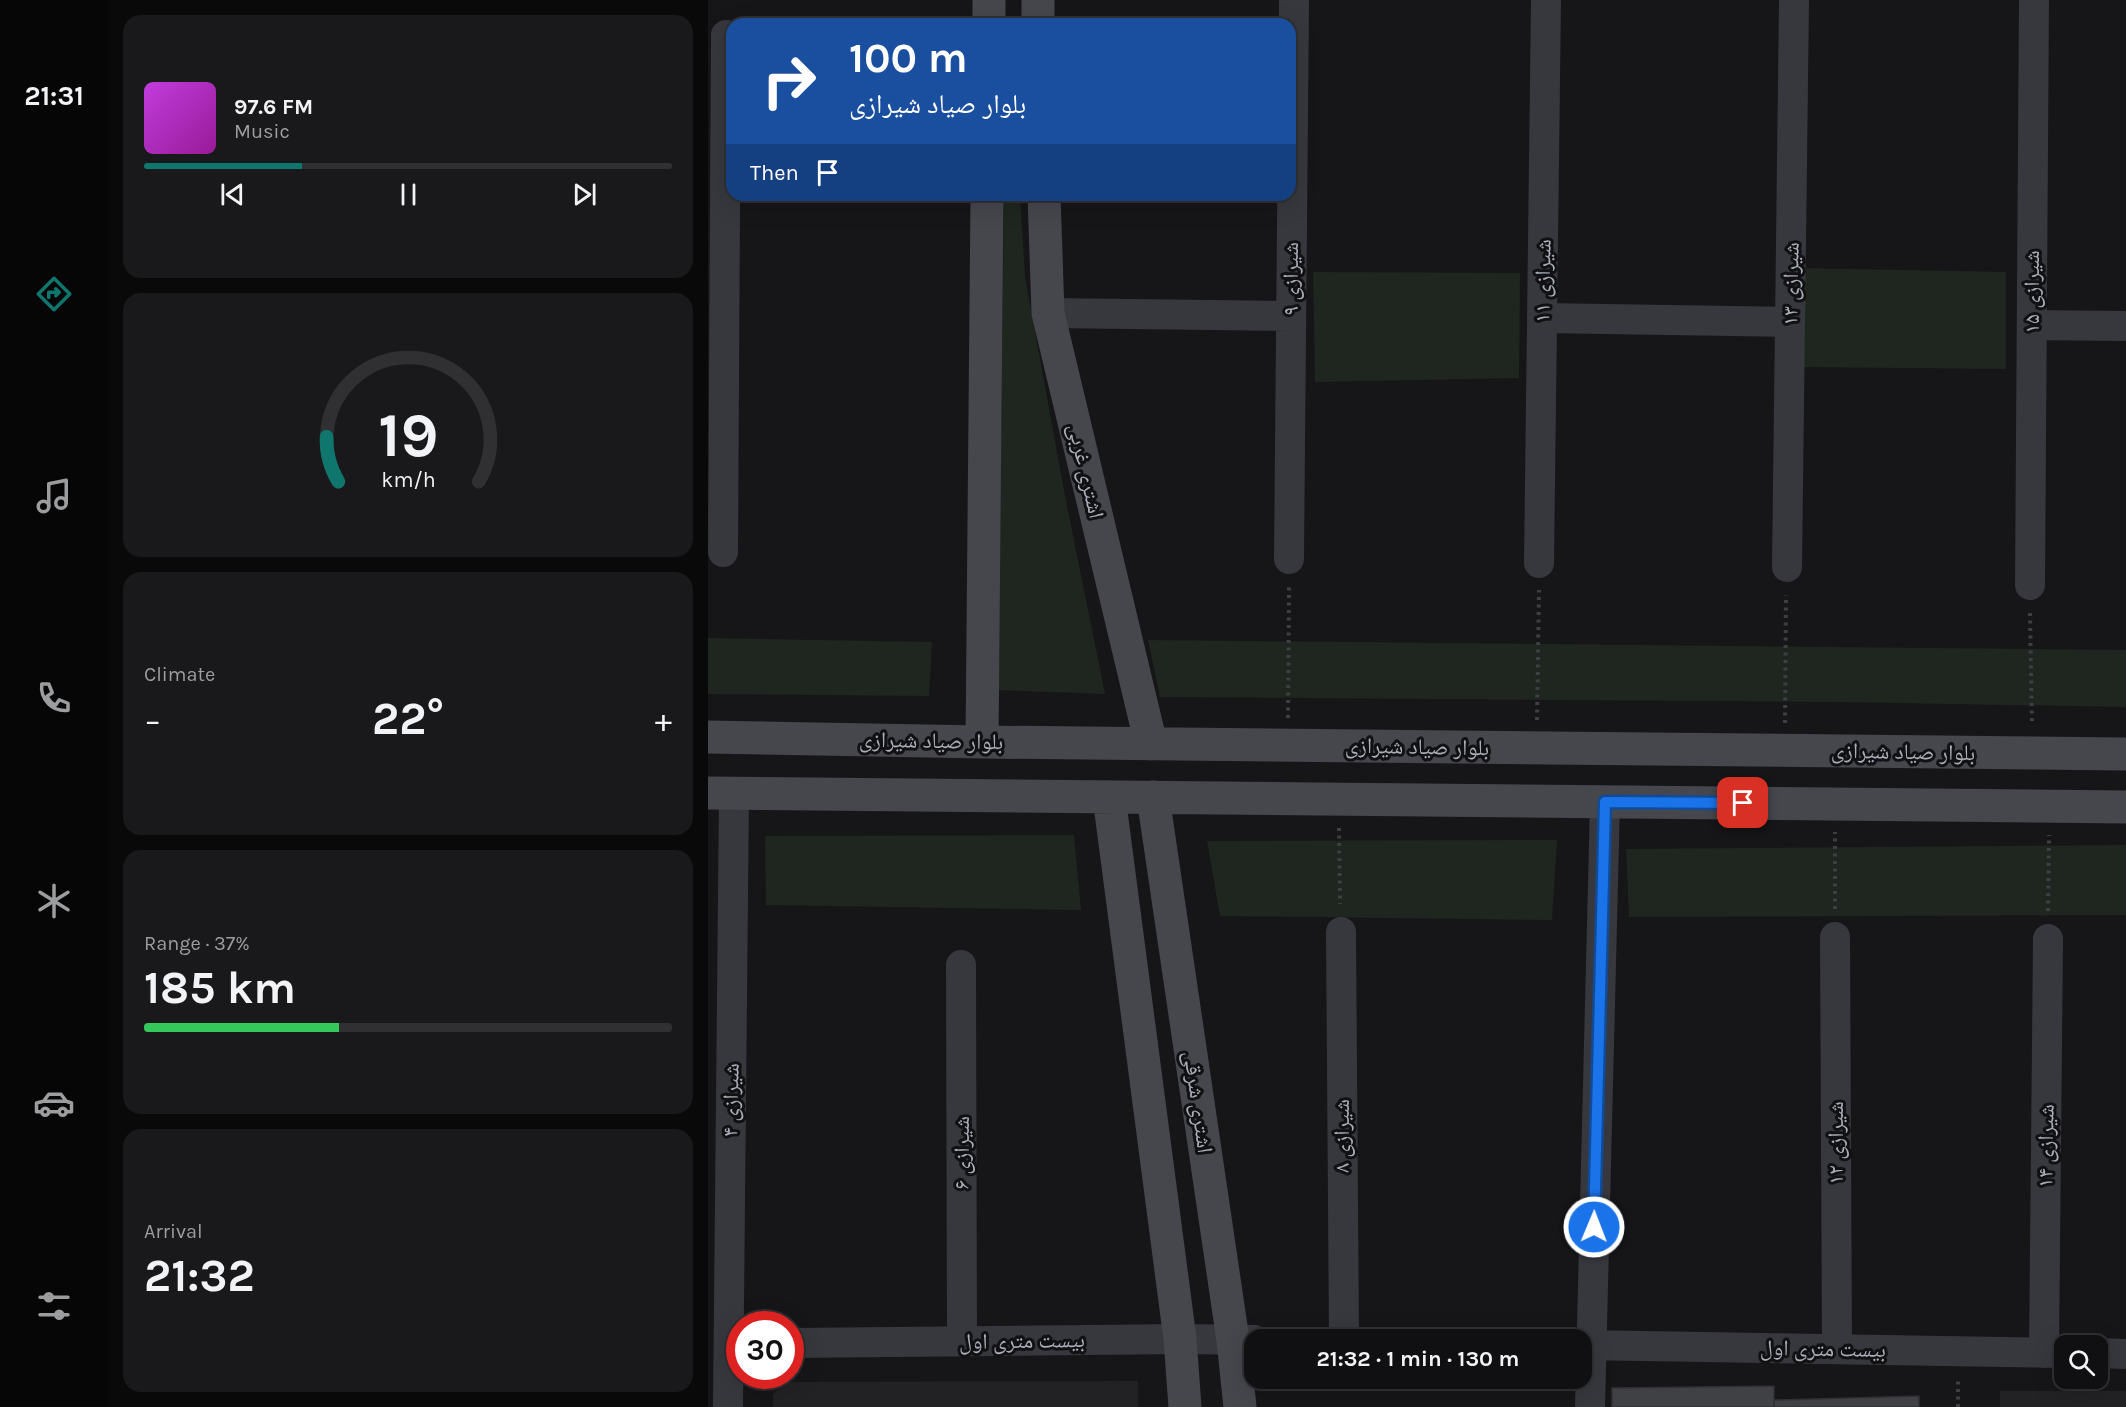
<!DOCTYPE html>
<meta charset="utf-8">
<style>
:root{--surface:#101012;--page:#19191b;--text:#f1f3f6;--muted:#9c9d9f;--line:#303032;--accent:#0f766e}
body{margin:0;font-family:Karla,"Noto Naskh Arabic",sans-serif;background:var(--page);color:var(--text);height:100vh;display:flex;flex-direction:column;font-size:22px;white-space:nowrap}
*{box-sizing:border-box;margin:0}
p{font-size:20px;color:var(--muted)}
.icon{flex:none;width:33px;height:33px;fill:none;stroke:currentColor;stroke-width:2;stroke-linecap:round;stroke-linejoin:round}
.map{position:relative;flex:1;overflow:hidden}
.drawer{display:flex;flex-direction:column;gap:15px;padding:15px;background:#09090a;width:600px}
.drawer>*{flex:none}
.guide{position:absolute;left:18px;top:18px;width:570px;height:183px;border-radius:18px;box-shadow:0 6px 24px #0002,0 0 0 2px var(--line);background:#1a4fa0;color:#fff;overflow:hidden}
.fabs{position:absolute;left:1346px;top:1335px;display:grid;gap:12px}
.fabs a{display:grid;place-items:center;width:54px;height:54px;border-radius:12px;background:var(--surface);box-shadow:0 6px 24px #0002,0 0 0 2px var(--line);font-size:30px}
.speed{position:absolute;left:18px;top:1311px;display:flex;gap:12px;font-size:30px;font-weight:700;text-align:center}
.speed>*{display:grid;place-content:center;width:78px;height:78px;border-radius:50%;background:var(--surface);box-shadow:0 6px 24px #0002,0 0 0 2px var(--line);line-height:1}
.speed .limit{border:9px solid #d22;background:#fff;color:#111}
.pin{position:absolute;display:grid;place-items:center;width:51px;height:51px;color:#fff;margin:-26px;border-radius:12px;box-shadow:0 3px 9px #0006}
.me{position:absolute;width:66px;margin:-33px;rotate:1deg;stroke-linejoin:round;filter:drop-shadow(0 0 4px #0008)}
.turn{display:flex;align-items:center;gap:21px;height:126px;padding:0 24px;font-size:27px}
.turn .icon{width:78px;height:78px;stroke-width:2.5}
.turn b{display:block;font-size:42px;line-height:51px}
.then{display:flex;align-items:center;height:57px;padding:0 24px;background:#0003;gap:12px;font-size:22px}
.big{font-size:45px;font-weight:700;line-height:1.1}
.drawer .tile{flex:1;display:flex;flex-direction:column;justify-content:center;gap:9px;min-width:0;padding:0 21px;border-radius:18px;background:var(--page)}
.drawer .dial{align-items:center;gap:0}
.dial svg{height:156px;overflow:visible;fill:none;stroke:var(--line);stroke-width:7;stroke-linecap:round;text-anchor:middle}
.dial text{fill:var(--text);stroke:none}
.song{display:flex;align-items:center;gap:18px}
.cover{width:72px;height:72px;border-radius:9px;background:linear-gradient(135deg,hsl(290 70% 55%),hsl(300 70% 35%))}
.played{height:6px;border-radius:3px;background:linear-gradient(90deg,var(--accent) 30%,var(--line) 30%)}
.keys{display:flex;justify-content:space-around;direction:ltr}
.heat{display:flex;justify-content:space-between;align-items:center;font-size:33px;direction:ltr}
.charge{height:9px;border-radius:4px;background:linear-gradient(90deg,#34c759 37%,var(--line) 0)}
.trip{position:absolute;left:536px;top:1329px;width:348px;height:60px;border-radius:18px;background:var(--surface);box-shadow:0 6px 24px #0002,0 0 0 2px var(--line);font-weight:700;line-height:60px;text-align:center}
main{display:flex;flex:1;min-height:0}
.menu{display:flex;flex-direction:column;width:108px;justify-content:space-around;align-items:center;background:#060607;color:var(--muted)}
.menu .icon{width:42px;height:42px}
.menu .current{color:var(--accent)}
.menu b{font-size:27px;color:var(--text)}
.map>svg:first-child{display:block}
.built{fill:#222225}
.green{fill:#1e261f}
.building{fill:#404145;stroke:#303034;stroke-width:1.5}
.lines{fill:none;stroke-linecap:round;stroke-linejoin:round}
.path{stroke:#3d3f44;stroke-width:4;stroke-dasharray:3 4.5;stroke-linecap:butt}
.street{stroke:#37383d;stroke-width:30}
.secondary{stroke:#45474d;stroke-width:33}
.route-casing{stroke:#114b97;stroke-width:15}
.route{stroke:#1a73e8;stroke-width:10}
.labels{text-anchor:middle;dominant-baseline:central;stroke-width:6;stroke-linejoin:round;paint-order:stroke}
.street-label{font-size:22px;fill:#a8adb8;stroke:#111113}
</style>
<main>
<nav class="menu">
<b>21:31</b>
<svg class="icon current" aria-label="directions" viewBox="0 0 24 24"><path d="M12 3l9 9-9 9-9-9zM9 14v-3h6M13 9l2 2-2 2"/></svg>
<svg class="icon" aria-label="music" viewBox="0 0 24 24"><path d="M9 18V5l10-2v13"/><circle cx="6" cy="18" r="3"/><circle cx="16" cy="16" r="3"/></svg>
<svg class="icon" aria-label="phone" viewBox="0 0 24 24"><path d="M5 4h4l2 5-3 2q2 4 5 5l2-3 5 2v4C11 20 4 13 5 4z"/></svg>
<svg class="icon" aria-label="climate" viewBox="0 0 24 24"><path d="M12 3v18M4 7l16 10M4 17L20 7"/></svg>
<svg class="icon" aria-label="car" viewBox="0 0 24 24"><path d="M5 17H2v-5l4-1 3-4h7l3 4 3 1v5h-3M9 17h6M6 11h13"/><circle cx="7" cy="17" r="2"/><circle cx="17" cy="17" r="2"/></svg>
<svg class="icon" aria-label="filters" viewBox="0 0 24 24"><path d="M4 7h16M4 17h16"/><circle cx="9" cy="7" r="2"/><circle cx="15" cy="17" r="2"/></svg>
</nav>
<section class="drawer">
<div class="tile">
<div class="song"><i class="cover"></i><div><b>97.6 FM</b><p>Music</p></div></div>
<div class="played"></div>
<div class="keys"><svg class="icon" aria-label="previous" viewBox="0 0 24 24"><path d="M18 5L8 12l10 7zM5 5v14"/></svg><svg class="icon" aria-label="pause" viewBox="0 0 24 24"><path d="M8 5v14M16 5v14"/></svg><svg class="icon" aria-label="next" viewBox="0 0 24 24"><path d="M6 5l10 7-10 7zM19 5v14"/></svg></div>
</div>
<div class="tile dial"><svg viewBox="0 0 100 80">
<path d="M14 69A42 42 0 1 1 86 69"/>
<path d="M14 69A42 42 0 0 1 8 46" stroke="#0f766e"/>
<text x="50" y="56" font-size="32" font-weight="700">19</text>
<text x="50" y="72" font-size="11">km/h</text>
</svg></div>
<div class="tile"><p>Climate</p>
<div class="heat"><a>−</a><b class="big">22°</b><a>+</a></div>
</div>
<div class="tile"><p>Range · 37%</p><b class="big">185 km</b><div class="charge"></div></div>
<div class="tile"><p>Arrival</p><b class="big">21:32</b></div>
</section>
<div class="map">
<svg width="1418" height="1407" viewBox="0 0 1418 1407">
<rect width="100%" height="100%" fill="#161618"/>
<!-- built -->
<path class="built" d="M430,1381V1407H65V1394L79,1382Z
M1292,1391H1418V1407H1292Z"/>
<!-- green -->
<path class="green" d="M296,195H312L317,277L357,496L397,694L290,690Z
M1091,268L1298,272V369L1092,367Z
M605,272L812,273L811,378L607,382Z
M0,638L224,642L221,696L0,694Z
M440,640L1418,650V707L1133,702L452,697Z
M366,835L373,910L58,905L57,836Z
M849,840L844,920L512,916L499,841Z
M1418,845V915L921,917L918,849Z"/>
<!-- building -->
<path class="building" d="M1066,1386V1407H904V1388Z
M1211,1396V1407H1066V1400Z"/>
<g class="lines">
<!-- path -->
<path class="path" d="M1322,613L1324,725
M580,718L581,587
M829,720L831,590
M1077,723L1078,595
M631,828L632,904
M1127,909V832
M1340,911L1341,835
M1250,1407V1379"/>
<!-- street -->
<path class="street" d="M340,313L583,316
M834,318L1082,322
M1324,325L1418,326
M15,552L18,35
M581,559L586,0
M831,563L838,0
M1079,567L1086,0
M1322,585L1326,0
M633,932L636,1340
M1127,937L1129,1349
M253,965L254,1341
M82,1343L472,1339L546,1340
M873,1345L1356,1353
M1336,1353L1340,939
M1389,1353L1418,1354
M20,1407L26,793
M882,1407L897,802"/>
<!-- secondary -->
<path class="secondary" d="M330,0V24
M281,24V0
M336,195L340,313L443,744
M0,737L274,742L1418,754
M274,742L279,195
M0,793L1418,807
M401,797L472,1339L477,1407
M445,797L525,1340L532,1407"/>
</g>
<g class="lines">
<defs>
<path id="route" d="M886,1227L897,802L1035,803"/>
</defs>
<!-- route casing -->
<use href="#route" class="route-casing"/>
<!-- route -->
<use href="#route" class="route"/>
</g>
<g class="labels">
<!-- street labels -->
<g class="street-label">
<text transform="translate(583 279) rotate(-90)">شیرازی ۹</text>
<text transform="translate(835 281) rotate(-89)">شیرازی ۱۱</text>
<text transform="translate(1083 284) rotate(-89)">شیرازی ۱۳</text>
<text transform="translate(1324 292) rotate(-90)">شیرازی ۱۵</text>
<text transform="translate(378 471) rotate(77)">اشتری غربی</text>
<text transform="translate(223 741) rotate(1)">بلوار صیاد شیرازی</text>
<text transform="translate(709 747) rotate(1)">بلوار صیاد شیرازی</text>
<text transform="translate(1195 752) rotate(1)">بلوار صیاد شیرازی</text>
<text transform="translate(23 1100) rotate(-89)">شیرازی ۴</text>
<text transform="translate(490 1102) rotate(82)">اشتری شرقی</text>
<text transform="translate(634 1136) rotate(-90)">شیرازی ۸</text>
<text transform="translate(1128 1143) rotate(-90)">شیرازی ۱۲</text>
<text transform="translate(1338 1146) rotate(-89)">شیرازی ۱۴</text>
<text transform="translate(254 1153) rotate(-90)">شیرازی ۶</text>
<text transform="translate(314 1341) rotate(-1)">بیست متری اول</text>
<text transform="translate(1115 1349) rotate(1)">بیست متری اول</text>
</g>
</g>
</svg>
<div class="fabs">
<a><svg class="icon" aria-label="search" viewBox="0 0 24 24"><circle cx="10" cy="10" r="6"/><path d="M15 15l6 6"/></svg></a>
</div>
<div class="speed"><div class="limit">30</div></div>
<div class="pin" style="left:1035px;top:803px;background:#d93025"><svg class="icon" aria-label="arrive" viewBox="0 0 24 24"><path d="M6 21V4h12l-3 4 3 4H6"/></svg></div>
<svg class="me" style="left:886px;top:1227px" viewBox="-20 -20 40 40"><circle r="17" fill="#1a73e8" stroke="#fff" stroke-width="3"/><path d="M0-11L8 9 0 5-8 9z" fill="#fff"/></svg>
<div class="trip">21:32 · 1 min · 130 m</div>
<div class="guide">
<div class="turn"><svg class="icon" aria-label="right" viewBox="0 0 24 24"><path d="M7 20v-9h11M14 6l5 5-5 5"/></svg><div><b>100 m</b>بلوار صیاد شیرازی</div></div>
<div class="then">Then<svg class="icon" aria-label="arrive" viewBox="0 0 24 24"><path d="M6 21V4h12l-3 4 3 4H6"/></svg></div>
</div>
</div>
</main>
